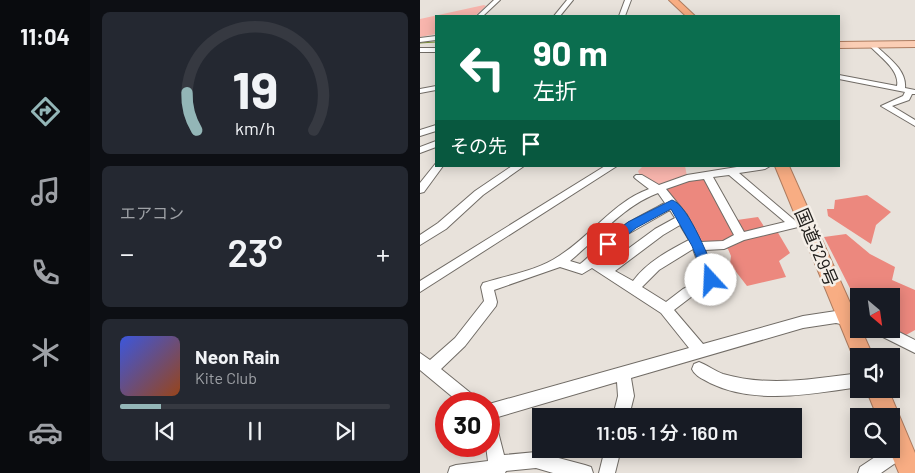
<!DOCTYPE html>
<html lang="ja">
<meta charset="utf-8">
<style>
:root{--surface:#171b24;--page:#242831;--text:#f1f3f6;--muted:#9ea1a6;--line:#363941;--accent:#93b6b7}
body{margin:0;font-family:Barlow,"Noto Sans JP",sans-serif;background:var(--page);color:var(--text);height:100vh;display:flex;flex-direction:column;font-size:19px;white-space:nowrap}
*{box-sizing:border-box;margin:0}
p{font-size:16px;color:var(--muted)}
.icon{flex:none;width:28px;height:28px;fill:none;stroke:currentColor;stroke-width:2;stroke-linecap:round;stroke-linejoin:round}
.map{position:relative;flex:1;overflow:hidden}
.sheet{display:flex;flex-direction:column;gap:12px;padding:12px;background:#0d0f14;width:330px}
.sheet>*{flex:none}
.banner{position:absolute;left:15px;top:15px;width:405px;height:152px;border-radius:0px;box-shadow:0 2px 12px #0003;background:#0b6e4f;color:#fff;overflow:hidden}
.needle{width:32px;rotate:151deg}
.buttons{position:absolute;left:430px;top:288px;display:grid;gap:10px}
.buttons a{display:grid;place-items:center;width:50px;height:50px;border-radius:0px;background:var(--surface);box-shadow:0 2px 12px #0003;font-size:25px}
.speed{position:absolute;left:15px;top:392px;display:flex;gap:10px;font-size:25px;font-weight:700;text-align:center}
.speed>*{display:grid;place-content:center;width:65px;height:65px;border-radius:50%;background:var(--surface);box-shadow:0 2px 12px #0003;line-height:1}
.speed .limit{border:8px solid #d22;background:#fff;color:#111}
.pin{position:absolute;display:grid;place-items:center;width:42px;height:42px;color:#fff;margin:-21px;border-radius:10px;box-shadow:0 2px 8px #0006}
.me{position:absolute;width:55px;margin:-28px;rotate:340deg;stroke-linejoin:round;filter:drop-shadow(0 0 4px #0008)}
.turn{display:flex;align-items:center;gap:18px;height:105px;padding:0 15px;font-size:22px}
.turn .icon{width:65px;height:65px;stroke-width:2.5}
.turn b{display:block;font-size:35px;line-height:42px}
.then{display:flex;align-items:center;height:48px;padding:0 15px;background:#0003;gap:10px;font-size:19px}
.big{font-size:38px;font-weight:600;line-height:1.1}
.sheet .widget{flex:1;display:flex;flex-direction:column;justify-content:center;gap:8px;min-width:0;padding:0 18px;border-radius:8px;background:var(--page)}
.sheet .dial{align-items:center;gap:0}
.dial svg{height:130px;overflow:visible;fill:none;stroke:var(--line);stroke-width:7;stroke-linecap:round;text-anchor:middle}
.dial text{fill:var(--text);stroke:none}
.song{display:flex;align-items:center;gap:15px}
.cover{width:60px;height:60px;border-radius:8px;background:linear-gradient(135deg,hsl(230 70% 55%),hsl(20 70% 35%))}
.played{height:5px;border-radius:2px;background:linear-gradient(90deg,var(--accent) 15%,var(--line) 15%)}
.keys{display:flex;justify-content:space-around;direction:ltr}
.heat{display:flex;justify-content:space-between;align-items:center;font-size:28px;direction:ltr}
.trip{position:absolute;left:112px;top:408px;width:270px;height:50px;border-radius:0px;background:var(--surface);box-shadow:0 2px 12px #0003;font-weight:600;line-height:50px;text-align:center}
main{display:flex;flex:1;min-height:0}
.tab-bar{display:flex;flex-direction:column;width:90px;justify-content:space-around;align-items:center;background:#090b0e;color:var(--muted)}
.tab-bar .icon{width:35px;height:35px}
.tab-bar .on{color:var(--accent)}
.tab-bar b{font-size:22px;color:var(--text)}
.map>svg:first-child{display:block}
.green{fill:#f8b5ad}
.forest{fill:#ec887e}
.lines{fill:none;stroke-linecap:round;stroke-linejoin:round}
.stream{stroke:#7d9434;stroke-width:1}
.minor-casing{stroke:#716c66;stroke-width:2}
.major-casing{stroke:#ad7c60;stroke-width:2}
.highway-casing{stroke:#ad7c60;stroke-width:2}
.minor{fill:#fff;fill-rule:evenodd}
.major{fill:#fbceb5;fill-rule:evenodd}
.highway{fill:#f8ad83;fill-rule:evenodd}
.route{fill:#1a73e8;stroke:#114b97}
.labels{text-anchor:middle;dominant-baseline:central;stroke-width:5;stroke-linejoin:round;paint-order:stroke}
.street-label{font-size:18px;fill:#23211e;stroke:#f5efe8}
</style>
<main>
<nav class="tab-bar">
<b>11:04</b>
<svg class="icon on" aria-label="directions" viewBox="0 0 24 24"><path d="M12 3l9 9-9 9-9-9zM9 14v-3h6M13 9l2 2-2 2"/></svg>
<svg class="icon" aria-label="music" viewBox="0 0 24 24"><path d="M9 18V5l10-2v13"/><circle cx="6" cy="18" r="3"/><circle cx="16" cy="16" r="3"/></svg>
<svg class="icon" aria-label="phone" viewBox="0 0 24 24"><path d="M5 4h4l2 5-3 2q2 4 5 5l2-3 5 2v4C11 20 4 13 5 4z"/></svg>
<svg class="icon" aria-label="climate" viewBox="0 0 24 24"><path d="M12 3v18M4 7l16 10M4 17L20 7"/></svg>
<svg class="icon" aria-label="car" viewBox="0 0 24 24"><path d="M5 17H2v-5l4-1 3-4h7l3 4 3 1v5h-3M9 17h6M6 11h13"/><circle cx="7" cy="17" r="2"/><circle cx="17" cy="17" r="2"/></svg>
</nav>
<section class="sheet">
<div class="widget dial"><svg viewBox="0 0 100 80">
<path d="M14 69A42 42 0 1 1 86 69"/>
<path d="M14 69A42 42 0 0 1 8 46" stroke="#93b6b7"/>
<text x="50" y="56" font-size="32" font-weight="700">19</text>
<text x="50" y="72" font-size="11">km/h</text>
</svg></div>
<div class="widget"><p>エアコン</p>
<div class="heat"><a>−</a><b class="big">23°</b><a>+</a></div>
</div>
<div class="widget">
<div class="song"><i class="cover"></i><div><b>Neon Rain</b><p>Kite Club</p></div></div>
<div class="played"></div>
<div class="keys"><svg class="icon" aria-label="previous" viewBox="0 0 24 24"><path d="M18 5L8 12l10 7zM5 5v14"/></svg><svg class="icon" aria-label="pause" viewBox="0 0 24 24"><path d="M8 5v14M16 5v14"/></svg><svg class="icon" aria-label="next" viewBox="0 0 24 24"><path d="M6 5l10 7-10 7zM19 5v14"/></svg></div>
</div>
</section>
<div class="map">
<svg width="495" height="473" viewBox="0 0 495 473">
<rect width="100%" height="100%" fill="#e8e2db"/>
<!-- green -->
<path class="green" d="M64,5L66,6L55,16H16V34L0,37V19Z
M223,166H265L267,176L240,186L220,176L218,171Z"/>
<!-- forest -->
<path class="forest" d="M287,177L310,221L338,217L348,233L357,231L370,253L359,261L366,277L327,286L310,264L311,256L308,249H285L246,192V189L264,181Z
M447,195L471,212L456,225L451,244L408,216L407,209H414L415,200Z
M426,234L450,254L475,267L472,280L495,290V330L486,335L471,328V296H439V306L404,237Z"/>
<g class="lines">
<!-- stream -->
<path class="stream" d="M0,43L16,42"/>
<defs>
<path id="minor" d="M74,0H80L63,16H57Z
M147,0H153L140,16H134Z
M205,0H211L205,16H199Z
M16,36V40L0,42V38Z
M450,44H454C466,56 487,69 485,88L495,90V94H492L489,100L472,106L495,120V126L461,106L483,96L485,92L419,79V75L477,86C480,70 460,57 450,46Z
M0,48H16V52H0Z
M16,86V90L0,93V89Z
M16,125V131L0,136V130Z
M16,141V147L0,153V147Z
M16,163V166H23L4,192L0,193V183Z
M92,166H104L63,195L26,229L0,245V235L18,223L55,191Z
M185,166H197L0,292V281Z
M323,166H350L345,169L319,173L379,224L378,227L324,240L304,249L285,250L297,281L295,285L271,297L254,310L283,344L383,316L416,311L439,316V328L416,323L383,328L211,378L214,396L209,416H193L198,396L197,382L71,419L75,420L84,455L116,452L165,465L171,467L173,473H133L116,468L86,471L85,473H28L30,467L36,465L68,461L66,446H69V404L269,348L241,313L172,268L162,274L140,267L74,290L77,302L76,306L45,346L21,369L58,399L61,404H41L0,370V353L10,360L35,338L64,301L61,287L63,283C88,275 117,271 139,256C171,236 193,202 229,189L216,179L214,177L216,175H222L239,185L267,175ZM309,175L365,222L324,232L293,177ZM284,179L314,235L303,241L281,242L267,215L246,189L269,181ZM238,193L245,203C224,214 203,224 185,239C176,247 170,257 160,264L150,261C179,237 203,206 238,193ZM250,210L255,218L235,229L186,265L179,261L201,238ZM260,225L269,240C248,251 227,262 213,281L195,271L243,235ZM273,249L284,279L263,289L246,302L222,287L239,270Z
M471,328L495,340V353L455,333L453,329Z
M279,362C287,365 295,371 303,374C347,387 394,379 439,373V387C391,394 335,405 290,383C283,379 275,376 272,369L274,364Z
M481,441L487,443L489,449L487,455L461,473H438L440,467L467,449H471V446Z
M185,449H201L195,473H179Z"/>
<path id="major" d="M495,41V47L419,48V42Z"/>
<path id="highway" d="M249,0H258L275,16H266Z
M355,166H369L439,323V329H441L453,356H439V364L436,363L433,356Z
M446,389H468L495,453V473H479L469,449H471V416H457Z"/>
</defs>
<!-- minor casing -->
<use href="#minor" class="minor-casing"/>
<!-- major casing -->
<use href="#major" class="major-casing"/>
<!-- highway casing -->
<use href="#highway" class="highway-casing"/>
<!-- minor -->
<use href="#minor" class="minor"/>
<!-- major -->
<use href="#major" class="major"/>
<!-- highway -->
<use href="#highway" class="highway"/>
</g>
<!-- route -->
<path class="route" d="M252,200C269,205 291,264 298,280L296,284H287L272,246L251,209L216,228L192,247H184L182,244L208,222Z"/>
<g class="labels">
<!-- street labels -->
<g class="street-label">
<text transform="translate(397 247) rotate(67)">国道329号</text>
</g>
</g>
</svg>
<div class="buttons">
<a><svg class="needle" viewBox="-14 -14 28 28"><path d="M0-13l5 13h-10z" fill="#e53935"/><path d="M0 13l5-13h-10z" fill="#9ea1a6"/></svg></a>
<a><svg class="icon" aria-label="sound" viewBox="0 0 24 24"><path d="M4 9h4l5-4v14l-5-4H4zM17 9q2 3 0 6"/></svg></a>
<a><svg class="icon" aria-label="search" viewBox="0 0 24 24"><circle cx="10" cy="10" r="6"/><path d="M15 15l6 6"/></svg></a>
</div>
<div class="speed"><div class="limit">30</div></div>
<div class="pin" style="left:188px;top:244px;background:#d93025"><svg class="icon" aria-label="arrive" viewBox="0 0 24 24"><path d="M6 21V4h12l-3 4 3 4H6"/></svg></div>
<svg class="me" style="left:291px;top:280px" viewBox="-20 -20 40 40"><circle r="19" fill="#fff"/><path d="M0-13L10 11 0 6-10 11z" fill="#1a73e8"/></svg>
<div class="trip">11:05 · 1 分 · 160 m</div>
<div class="banner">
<div class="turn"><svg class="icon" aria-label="left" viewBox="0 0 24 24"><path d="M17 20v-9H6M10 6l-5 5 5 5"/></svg><div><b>90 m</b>左折</div></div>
<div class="then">その先<svg class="icon" aria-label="arrive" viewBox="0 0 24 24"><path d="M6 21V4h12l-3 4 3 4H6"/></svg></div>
</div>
</div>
</main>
